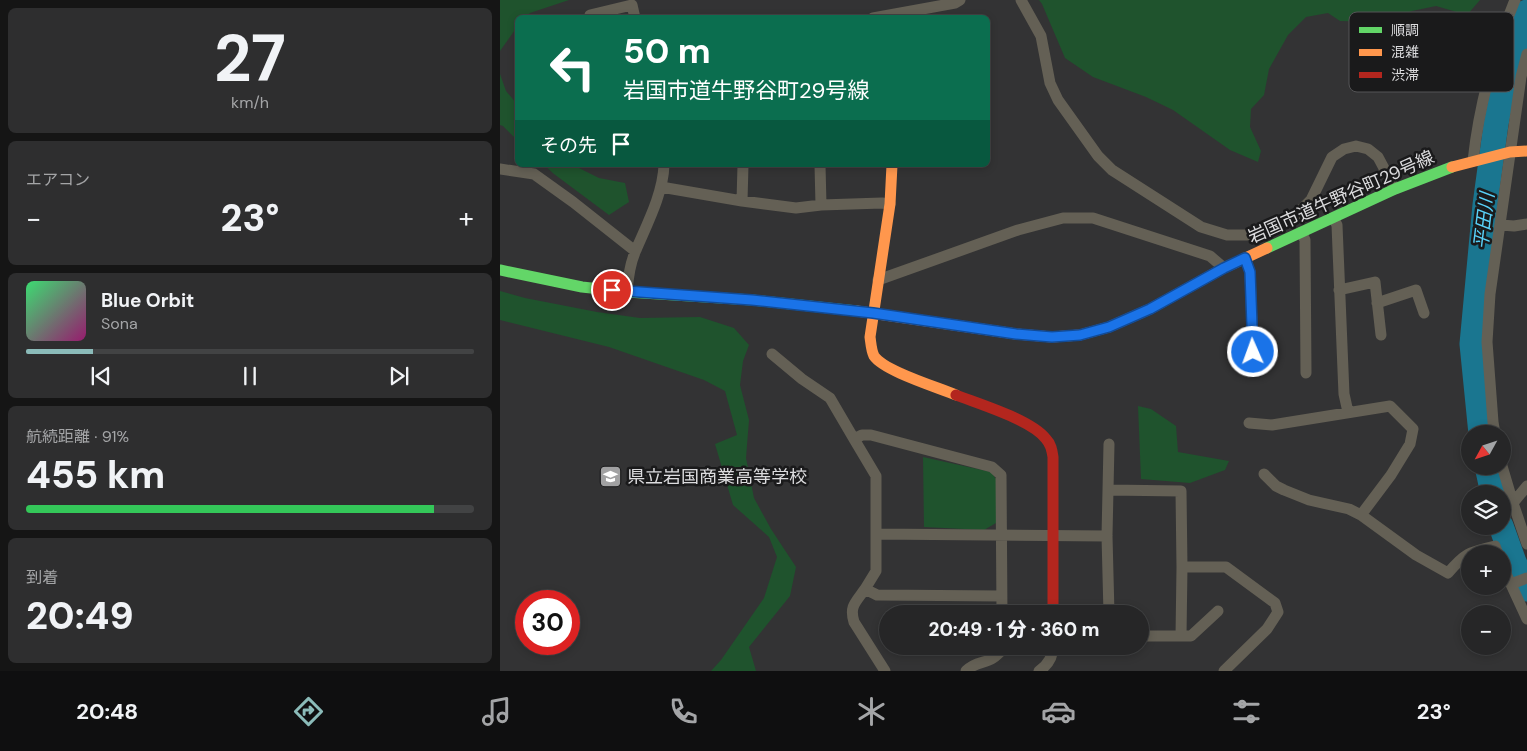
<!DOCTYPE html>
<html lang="ja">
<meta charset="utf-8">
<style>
:root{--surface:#262627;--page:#2e2e2f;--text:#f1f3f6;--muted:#a4a5a7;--line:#424344;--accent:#8bbbb9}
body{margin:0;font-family:"DM Sans","Noto Sans JP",sans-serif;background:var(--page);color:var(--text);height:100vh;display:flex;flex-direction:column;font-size:19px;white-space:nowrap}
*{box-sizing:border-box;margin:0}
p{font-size:16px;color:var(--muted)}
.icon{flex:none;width:28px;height:28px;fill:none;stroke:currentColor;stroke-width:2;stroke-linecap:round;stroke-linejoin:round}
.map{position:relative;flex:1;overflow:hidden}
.panel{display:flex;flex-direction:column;gap:8px;padding:8px;background:#151515;width:500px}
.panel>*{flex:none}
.guide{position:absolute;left:15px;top:15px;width:475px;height:152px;border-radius:8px;box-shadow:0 2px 8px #0003,0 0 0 1px var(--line);background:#0b6e4f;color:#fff;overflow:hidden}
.needle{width:32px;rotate:230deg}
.controls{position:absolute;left:961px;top:425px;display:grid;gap:10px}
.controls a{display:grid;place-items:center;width:50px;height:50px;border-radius:50%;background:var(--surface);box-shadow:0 2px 8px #0003,0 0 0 1px var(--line);font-size:25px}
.speed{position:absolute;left:15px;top:590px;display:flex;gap:10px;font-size:25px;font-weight:700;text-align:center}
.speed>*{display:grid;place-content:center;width:65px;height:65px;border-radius:50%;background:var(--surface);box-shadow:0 2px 8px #0003,0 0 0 1px var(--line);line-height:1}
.speed .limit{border:8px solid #d22;background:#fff;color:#111}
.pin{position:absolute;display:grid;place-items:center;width:42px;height:42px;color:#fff;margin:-21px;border:2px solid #fff;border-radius:50%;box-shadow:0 1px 5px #0007}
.me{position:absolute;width:55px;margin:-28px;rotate:358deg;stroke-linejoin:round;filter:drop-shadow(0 0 4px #0008)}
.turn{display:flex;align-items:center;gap:18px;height:105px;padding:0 25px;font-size:22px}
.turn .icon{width:65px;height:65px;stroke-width:2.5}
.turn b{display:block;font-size:35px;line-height:42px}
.then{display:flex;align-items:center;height:48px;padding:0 25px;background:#0003;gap:10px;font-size:19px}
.big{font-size:38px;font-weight:800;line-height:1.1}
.panel .widget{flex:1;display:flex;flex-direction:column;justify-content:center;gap:8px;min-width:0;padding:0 18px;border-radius:8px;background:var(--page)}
.panel .dial{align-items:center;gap:0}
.dial b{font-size:65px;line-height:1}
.song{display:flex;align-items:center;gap:15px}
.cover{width:60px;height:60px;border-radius:8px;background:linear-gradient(135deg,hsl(140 70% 55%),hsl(320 70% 35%))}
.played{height:5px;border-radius:2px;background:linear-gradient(90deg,var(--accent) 15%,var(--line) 15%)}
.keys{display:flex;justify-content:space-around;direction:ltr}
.heat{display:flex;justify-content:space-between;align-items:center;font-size:28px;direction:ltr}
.charge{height:8px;border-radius:4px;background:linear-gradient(90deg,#34c759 91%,var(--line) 0)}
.trip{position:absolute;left:379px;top:605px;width:270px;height:50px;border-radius:25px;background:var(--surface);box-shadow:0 2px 8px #0003,0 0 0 1px var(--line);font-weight:800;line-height:50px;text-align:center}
.dock{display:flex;height:80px;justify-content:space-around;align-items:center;background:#0f0f10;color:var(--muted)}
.dock .icon{width:35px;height:35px}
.dock .on{color:var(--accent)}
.dock b{font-size:22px;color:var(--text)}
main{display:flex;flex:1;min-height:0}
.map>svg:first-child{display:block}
.green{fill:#1f532d}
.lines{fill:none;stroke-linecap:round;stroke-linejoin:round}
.river{stroke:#1a7690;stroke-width:25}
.street{stroke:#646055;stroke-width:11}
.fast{stroke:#63d668;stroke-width:11}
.slow{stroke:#ff974d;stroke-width:11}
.jam{stroke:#b3261e;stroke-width:11}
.route-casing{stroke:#114b97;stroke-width:12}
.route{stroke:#1a73e8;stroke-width:9}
.labels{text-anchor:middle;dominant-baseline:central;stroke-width:5;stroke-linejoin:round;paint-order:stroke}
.street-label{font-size:18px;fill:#dcdcde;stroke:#1a1a1b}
.poi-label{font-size:18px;fill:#dcdcde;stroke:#1a1a1b;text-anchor:start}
.water-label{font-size:19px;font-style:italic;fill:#59d2f9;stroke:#1a1a1b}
.key{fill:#1a1a1b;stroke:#545456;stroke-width:1}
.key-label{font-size:14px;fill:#dcdcde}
</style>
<main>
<section class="panel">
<div class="widget dial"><b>27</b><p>km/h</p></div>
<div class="widget"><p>エアコン</p>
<div class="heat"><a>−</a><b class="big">23°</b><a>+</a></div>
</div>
<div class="widget">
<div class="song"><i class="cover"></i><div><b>Blue Orbit</b><p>Sona</p></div></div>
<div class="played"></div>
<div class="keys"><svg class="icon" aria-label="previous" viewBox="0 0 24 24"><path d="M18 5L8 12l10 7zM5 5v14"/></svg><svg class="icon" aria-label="pause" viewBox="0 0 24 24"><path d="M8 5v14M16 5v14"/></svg><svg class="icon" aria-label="next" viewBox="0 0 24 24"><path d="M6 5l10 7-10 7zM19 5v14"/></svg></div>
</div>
<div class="widget"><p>航続距離 · 91%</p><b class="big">455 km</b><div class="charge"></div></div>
<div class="widget"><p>到着</p><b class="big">20:49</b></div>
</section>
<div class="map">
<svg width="1027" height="671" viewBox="0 0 1027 671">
<rect width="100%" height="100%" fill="#333334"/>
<!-- green -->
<path class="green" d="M0,0H69L30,13L26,17L18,18L17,27L0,51Z
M539,0H980L967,15L936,6L912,11L882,22L840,21L828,13L806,17L788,35L769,69L764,95L751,109L750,127L761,151L758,162L730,150L673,110L646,97L593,77L565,58L542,4Z
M0,74L6,91L17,104V140L3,126L0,125Z
M44,165H73L99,178L125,183L129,202L109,215L54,174Z
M0,291L25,298L97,312L140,318L200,317L234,328L249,345L243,361L240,385L249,420L246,458L254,498L271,529L296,567L290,596L249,647L256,671H211L221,660L264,598L277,557L269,537L233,505L215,444L237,435L225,391L204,380L109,347L0,320Z
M638,406L651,409L676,426L678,452L729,461L725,470L690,483L641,479Z
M423,457L491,472L496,479V523L484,530L424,527Z"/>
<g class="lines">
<!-- river -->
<path class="river" d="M981,434L972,344L985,205L996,124L1005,80L1021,25L1027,12
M987,466L993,494
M1001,526L1014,562L1027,589"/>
<!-- street -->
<path class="street" d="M521,0L541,36L550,83L558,100L598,156L612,170L701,227L727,235H747L773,229L793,218L811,200L832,157L844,149L856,146L868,149L878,157L895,189
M90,15L132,5L135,18
M373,18L455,3L460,0
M973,161C979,106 994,51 1015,0
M320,165L321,205
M0,169L34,174L73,202L135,251
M161,187L242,201L296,208L321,205L382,203L390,204
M242,201L243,165
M833,218L837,225L844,394L848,412
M1001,225L1014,226L1027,224
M801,232L805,240L806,373
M745,258L750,272L753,352
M378,280L518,230L563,218H593L710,256L724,268
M839,290L875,282L881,335
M127,292C128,278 130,263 136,250C147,224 163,194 164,165
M877,303L916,290L924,313
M272,354L302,379L330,398L354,439L376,476V534L607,536
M749,423L772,425L890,406L913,429L910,444L891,475L861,515
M995,434L993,422L987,342L990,294L1021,77L1027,54
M354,439L362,435H371L492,467L501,475L502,614
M609,444L607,536L609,614
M1002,466L1013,503L1027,544
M764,474L776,486L784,490L809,500L849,509L861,515L916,555L948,573C965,553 969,552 995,546L998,554
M609,490L681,491L682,567
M1013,503L1027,486
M1002,565L1027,619
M1011,584L1027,578
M365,589L376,571V534
M640,636H691L718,611
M681,636L682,567H726L775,603L778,612L767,629L724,671
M610,646V648
M385,671L354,622C349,606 356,602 365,589L377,595L501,596
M466,671C476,661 484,664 493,658C496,656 500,652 503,649L502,646
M539,671C548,665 553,657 553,646"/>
<!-- fast -->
<path class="fast" d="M767,248L895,189L952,167
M0,270L82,287L127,292L252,300L357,311"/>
<!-- slow -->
<path class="slow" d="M392,165L390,204L370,337C371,343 371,350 374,356C384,371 437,387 456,395
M952,167L1010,152L1027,151
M357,311L516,334L552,337L580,335L609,327L650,309L724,268L767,248"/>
<!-- jam -->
<path class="jam" d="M456,395C479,404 532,420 546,439C551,444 552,450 553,457V614"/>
</g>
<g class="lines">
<defs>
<path id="route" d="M112,290L252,300L373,313L516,334L552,337L580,335L609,327L650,309L724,268L745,258L750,272L753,352"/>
</defs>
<!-- route casing -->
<use href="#route" class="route-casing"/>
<!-- route -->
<use href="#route" class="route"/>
</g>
<!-- icons -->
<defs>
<symbol id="school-square" viewBox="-11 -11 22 22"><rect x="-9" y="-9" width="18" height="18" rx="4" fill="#a1a1a2" stroke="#1a1a1b"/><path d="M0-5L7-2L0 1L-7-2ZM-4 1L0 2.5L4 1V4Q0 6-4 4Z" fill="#fff"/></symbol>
</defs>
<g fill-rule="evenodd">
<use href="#school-square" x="98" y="464" width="25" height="25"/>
</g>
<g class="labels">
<!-- street labels -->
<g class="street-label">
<text transform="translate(841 197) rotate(-24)">岩国市道牛野谷町29号線</text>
</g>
<!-- poi labels -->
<g class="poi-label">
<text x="127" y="477">県立岩国商業高等学校</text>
</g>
<!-- water labels -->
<g class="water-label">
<text transform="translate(984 221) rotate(-83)">平田川</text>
</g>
</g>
<!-- legend -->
<rect x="849" y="12" width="165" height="80" rx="8" class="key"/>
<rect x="859" y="27" width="23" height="6" fill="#63d668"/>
<rect x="859" y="49" width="23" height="7" fill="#ff974d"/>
<rect x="859" y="72" width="23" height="6" fill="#b3261e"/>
<g class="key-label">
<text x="891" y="35">順調</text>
<text x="891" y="57">混雑</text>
<text x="891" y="80">渋滞</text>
</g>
</svg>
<div class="controls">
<a><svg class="needle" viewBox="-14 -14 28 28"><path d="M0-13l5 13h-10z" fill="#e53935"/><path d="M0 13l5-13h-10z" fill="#a4a5a7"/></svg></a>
<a><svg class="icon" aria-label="layers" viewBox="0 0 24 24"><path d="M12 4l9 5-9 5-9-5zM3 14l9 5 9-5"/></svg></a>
<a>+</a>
<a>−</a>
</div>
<div class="speed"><div class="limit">30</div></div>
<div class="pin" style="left:112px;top:290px;background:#d93025"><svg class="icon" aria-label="arrive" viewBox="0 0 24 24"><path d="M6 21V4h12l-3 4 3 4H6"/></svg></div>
<svg class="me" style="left:753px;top:352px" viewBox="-20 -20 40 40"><circle r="17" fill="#1a73e8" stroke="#fff" stroke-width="3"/><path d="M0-11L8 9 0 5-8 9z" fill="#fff"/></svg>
<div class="trip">20:49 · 1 分 · 360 m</div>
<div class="guide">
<div class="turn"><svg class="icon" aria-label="left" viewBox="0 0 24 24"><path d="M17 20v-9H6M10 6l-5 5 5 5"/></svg><div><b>50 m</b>岩国市道牛野谷町29号線</div></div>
<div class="then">その先<svg class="icon" aria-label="arrive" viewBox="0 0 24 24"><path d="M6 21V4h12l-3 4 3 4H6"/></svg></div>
</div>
</div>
</main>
<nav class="dock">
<b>20:48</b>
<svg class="icon on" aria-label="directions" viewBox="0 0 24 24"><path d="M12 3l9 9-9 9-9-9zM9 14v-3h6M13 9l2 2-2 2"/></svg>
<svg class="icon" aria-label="music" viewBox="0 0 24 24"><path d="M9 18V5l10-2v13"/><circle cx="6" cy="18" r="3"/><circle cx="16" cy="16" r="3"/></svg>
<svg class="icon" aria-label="phone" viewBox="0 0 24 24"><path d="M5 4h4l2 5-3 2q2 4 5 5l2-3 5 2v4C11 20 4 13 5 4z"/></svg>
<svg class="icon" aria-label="climate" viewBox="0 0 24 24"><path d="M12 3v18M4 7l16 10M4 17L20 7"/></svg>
<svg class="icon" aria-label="car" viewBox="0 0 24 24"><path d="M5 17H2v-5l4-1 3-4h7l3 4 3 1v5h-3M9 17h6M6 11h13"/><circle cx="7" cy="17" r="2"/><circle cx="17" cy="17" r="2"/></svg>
<svg class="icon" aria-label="filters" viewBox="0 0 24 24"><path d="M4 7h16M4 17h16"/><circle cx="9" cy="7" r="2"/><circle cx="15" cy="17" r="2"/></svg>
<b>23°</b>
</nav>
